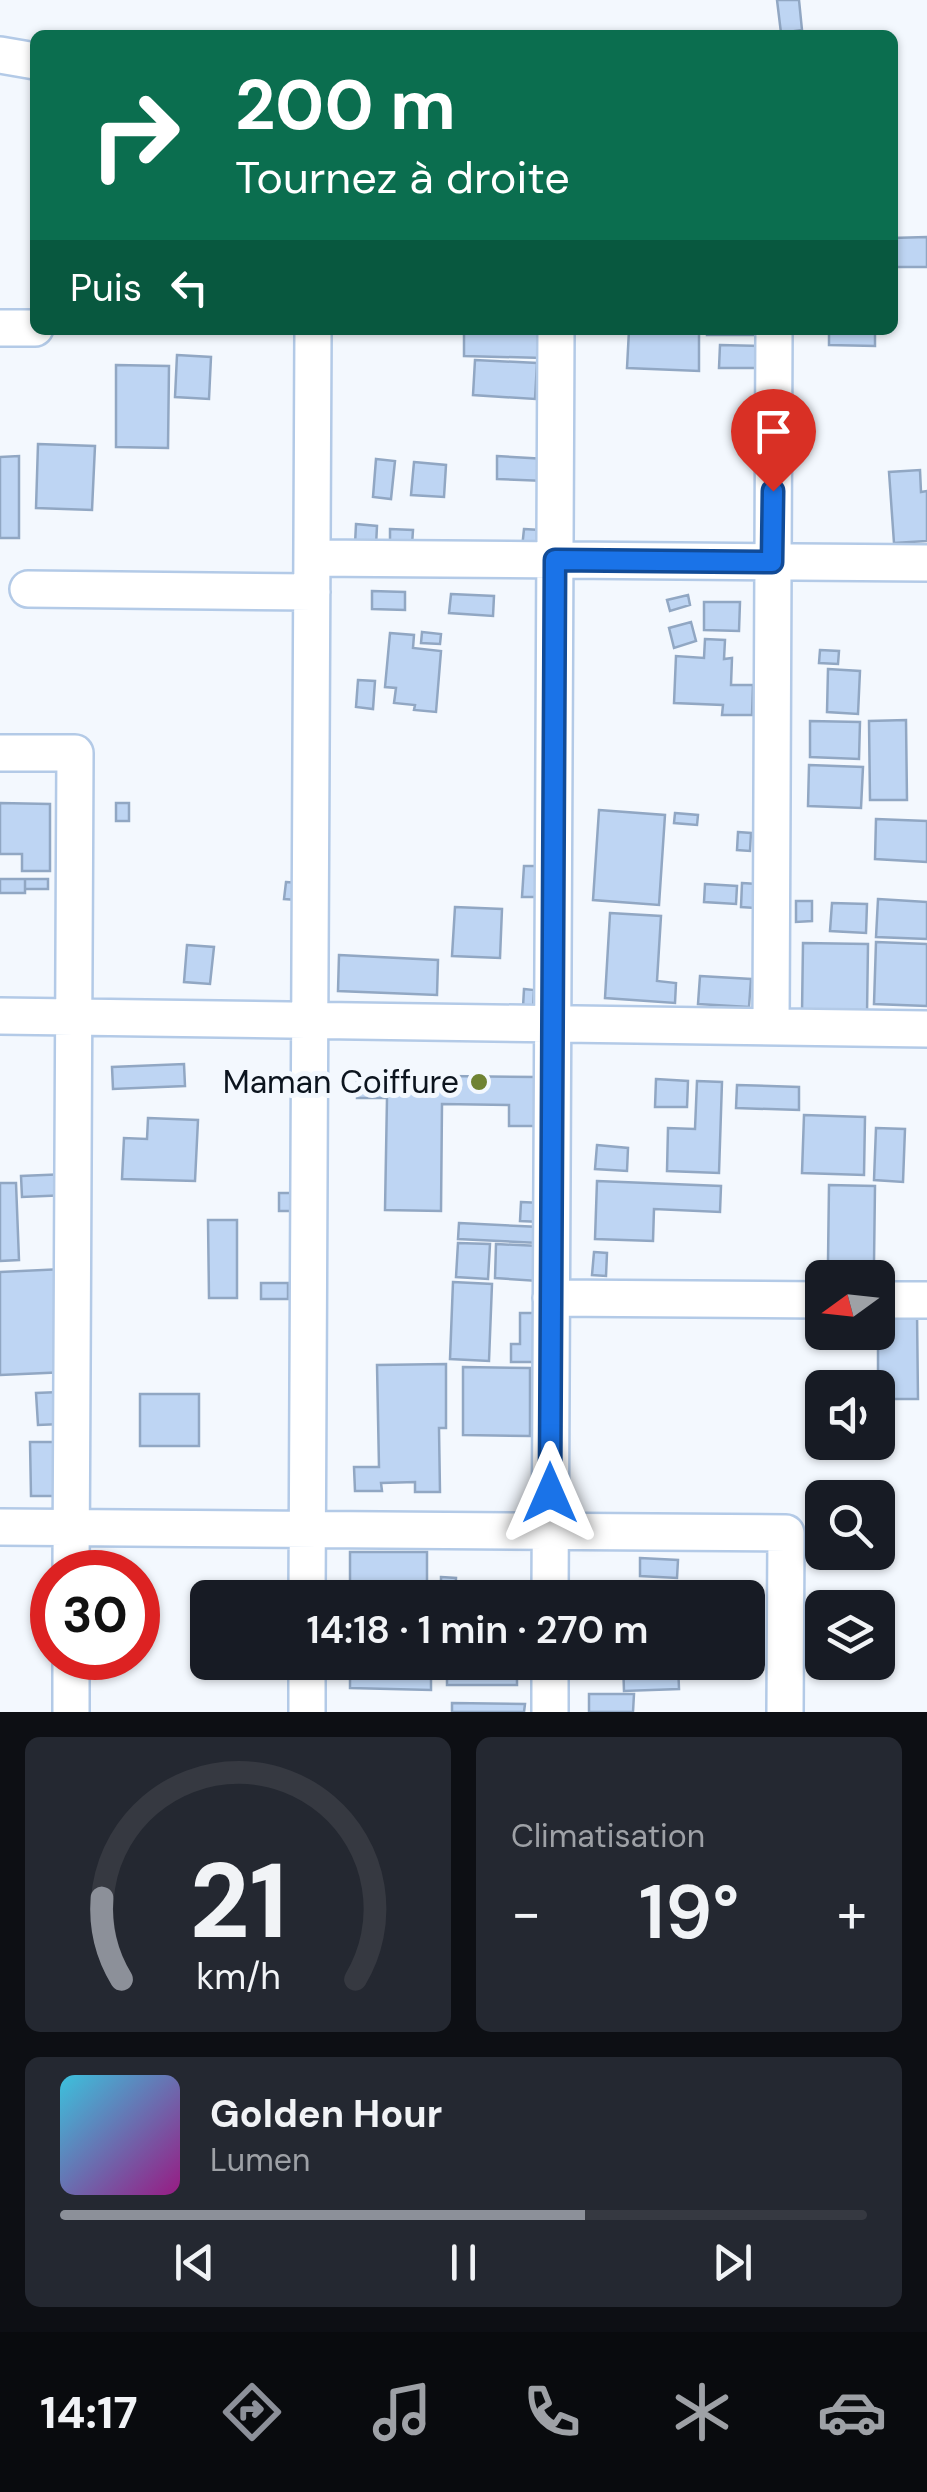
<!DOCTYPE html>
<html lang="fr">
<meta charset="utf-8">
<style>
:root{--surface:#171b24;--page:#242831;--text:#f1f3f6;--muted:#9ea1a6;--line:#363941;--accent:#8c9099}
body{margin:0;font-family:"DM Sans",sans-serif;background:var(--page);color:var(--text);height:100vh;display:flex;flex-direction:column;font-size:38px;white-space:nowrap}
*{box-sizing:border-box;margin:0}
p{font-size:32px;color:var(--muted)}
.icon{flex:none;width:55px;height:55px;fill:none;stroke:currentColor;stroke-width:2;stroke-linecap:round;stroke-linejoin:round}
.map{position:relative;height:1712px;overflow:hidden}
.sheet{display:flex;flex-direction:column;gap:25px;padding:25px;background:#0d0f14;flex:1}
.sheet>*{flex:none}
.top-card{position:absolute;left:30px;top:30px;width:868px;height:305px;border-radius:15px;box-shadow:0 2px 8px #0004;background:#0b6e4f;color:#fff;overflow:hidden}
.needle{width:65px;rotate:255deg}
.controls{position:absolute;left:805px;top:1260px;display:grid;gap:20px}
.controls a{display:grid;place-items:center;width:90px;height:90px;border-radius:15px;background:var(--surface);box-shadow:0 2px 8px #0004;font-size:50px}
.speed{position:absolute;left:30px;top:1550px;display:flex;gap:20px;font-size:50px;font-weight:700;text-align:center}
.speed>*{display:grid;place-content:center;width:130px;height:130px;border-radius:50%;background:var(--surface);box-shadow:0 2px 8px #0004;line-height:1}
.speed .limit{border:15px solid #d22;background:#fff;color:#111}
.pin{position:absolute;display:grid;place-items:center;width:85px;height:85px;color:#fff;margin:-102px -42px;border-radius:50% 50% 50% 0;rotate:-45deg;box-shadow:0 0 10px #0007}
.pin .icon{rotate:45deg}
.me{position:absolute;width:110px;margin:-55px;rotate:0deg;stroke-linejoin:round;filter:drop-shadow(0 0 8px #0008)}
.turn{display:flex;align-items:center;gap:35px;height:210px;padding:0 40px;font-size:45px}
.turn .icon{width:130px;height:130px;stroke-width:2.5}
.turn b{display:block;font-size:70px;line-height:85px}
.then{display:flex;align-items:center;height:95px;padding:0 40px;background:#0003;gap:20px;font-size:38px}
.big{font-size:75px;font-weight:600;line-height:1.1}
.sheet .card{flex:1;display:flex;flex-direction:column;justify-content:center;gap:15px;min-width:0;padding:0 35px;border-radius:15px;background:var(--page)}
.sheet .dial{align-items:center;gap:0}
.dial svg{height:260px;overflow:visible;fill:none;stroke:var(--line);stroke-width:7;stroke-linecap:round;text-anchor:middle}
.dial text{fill:var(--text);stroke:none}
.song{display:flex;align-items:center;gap:30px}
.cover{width:120px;height:120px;border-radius:15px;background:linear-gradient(135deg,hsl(190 70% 55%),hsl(310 70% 35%))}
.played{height:10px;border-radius:5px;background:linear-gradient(90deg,var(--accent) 65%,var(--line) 65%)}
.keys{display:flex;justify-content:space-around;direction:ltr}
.heat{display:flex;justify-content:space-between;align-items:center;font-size:55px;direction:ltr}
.sheet .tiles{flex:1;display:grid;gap:25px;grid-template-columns:1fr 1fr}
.card:last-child{grid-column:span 2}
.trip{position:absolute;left:190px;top:1580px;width:575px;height:100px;border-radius:15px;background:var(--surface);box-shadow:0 2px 8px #0004;font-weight:600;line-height:100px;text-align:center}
.tabs{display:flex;height:160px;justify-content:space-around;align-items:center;background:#090b0e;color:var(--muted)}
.tabs .icon{width:70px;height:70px}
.tabs .on{color:var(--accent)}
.tabs b{font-size:45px;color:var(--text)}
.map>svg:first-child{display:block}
.building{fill:#bed5f3;stroke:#91a7c3;stroke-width:2.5}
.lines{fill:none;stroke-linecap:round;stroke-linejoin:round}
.minor-casing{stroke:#b3cae7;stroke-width:40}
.minor{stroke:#fff;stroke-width:35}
.route-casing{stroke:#114b97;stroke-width:25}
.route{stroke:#1a73e8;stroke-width:18}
.poi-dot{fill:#6f8333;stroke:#f3f8fe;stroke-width:4}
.labels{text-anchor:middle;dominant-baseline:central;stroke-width:10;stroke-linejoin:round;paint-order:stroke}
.poi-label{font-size:32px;fill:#0c141e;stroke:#f3f8fe;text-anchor:end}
</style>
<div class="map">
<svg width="927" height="1712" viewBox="0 0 927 1712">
<rect width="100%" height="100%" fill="#f3f8fe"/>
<!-- building -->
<path class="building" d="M777,0H799L802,30L781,33Z
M927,237V267H892V238Z
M464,330H543V358L464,356Z
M629,330H699V371L627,368Z
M707,330H759V335H707Z
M829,330H875V346L829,345Z
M720,345L761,346L760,368H719Z
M177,355L211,357L209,399L175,397Z
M475,360L537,363L535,399L473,395Z
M116,365L169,366L168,448L116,447Z
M38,444L95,446L92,510L36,508Z
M19,456V538H0V457Z
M497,456L546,459L545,481L497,479Z
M376,459L395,461L391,499L373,497Z
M414,462L446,465L444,497L411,495Z
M920,470L921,492L927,491V541L894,543L889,472Z
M356,524L377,526L376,546L355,544Z
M390,529L413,530L412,545L390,544Z
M524,529L540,530L539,549L522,548Z
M372,591L405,592V610L372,609Z
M451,594L494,596L493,616L449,613Z
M688,595L690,605L670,611L667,600Z
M704,602H740L739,631L704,630Z
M691,622L696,641L674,648L669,628Z
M422,632L441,634L440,644L421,643Z
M390,633L414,635L413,648L441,651L436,712L414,710L415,705L394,703L396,688L385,687Z
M705,639L725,640L724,659L732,658L731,685H753L752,715H722L723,705L674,703L676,656L704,658Z
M820,650L839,651L838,664L819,663Z
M828,669L860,671L858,714L827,712Z
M358,680L375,681L373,709L356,707Z
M906,720L907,800H870L869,721Z
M810,721L860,722L859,759L810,757Z
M809,765L863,767L861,808L808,806Z
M0,803L50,804V871H22V854H0Z
M116,803H129V821H116Z
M599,810L665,815L659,905L593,900Z
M675,813L698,815L697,825L674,823Z
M876,819L927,821V862L875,859Z
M738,832L751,833L750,851L737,850Z
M524,866H537L535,897H522Z
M0,879H25V893H0Z
M25,879H48V889H25Z
M286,882L298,883L297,900L284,899Z
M742,883L757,884L755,908L741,907Z
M705,884L737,886L736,904L704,902Z
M878,899L927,902V939L876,937Z
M796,901H812V921L796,922Z
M832,903L867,904L866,933L830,931Z
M455,907L502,909L500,958L452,956Z
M610,913L661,916L657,981L676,983L675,1003L605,998Z
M876,942L927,944V1006L874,1004Z
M803,943L868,944L867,1014L802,1013Z
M187,945L214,947L210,984L184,982Z
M339,955L438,960L437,995L338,991Z
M700,976L751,979L749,1007L698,1004Z
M524,989L534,990L533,1008L523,1007Z
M184,1064L185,1086L113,1089L112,1067Z
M357,1075L537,1077L536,1126H509V1105L442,1104L441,1211L385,1210L387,1098H357Z
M656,1079L688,1081L687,1107H655Z
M697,1081L722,1082L719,1173L667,1171L668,1128L695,1129Z
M737,1085L799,1087V1110L736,1108Z
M804,1115L865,1117L864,1175L802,1173Z
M148,1118L198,1120L195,1181L122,1179L124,1138L147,1139Z
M876,1128L905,1129L903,1182L874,1180Z
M597,1145L628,1148L627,1171L595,1169Z
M67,1174L68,1195L22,1197L21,1176Z
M597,1181L721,1186L720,1212L654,1209L653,1241L595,1239Z
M0,1183H16L19,1260L0,1261Z
M829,1185L875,1186L874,1263L828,1262Z
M279,1193H294L293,1211H279Z
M521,1202L541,1203V1222L520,1221Z
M208,1220H237V1298H209Z
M459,1223L540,1227L539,1243L458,1239Z
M458,1243L490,1244L488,1279L456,1277Z
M496,1244L539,1246L538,1281L495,1278Z
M594,1252L607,1253L606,1276L592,1275Z
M63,1269L67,1372L0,1375V1272Z
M453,1282L492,1284L489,1361L450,1359Z
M261,1283H288V1299H261Z
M878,1312H917L918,1399H878Z
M520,1313H539L540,1362H511V1344H520Z
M446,1364V1428H439L440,1492H415V1482L381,1483L382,1491H355L354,1467H379L377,1365Z
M463,1367L530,1368V1436L463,1435Z
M59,1392L61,1424L38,1425L36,1393Z
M140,1394H199V1446H140Z
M30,1442H58L59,1496H31Z
M350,1552H427V1598H350Z
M640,1558L678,1560L677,1578L640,1576Z
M441,1577L456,1578L455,1598H441Z
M350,1662H431V1690L350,1688Z
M447,1662H517V1685H447Z
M623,1662H678L679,1689L624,1691Z
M589,1694H634L633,1712H589Z
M452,1703L525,1704L524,1712H452Z"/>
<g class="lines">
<defs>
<path id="minor" d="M0,55L35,61
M0,328H35
M312,558L927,563
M28,589L312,592
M0,753H75L71,1572
M0,1016L927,1029
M771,1027L774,330
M551,1298L822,1300
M878,1300H927
M0,1527L786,1533L785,1712
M307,1598L313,330
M550,1598L556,330
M71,1712V1658
M307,1712V1662
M550,1712V1662"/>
</defs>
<!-- minor casing -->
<use href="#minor" class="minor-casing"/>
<!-- minor -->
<use href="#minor" class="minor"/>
</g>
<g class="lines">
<defs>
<path id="route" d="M550,1493L555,560L772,562L773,491"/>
</defs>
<!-- route casing -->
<use href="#route" class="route-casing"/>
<!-- route -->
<use href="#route" class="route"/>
</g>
<!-- markers -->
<circle class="poi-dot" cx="479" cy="1082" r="10"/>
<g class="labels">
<!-- poi labels -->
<g class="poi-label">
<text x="459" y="1082">Maman Coiffure</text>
</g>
</g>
</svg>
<div class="controls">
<a><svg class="needle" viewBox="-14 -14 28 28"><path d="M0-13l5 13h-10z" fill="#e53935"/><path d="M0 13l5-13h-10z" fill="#9ea1a6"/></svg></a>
<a><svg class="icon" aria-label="sound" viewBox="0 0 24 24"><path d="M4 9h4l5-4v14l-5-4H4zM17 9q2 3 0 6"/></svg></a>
<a><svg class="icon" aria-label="search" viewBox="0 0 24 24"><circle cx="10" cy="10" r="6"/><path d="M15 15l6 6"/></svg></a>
<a><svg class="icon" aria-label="layers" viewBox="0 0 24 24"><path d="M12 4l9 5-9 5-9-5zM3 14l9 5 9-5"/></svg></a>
</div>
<div class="speed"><div class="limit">30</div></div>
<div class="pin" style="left:773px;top:491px;background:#d93025"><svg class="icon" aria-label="arrive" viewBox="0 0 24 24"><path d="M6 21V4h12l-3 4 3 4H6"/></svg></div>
<svg class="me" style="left:550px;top:1493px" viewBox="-20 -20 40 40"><path d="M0-17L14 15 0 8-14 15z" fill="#1a73e8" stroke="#fff" stroke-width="4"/></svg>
<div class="trip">14:18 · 1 min · 270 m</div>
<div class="top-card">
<div class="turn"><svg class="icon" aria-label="right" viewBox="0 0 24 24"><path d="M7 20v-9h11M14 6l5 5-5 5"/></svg><div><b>200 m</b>Tournez à droite</div></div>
<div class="then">Puis<svg class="icon" aria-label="left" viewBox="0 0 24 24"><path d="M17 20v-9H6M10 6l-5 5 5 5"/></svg></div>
</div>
</div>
<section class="sheet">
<div class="tiles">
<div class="card dial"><svg viewBox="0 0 100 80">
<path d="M14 69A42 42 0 1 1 86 69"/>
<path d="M14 69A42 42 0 0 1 8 44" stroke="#8c9099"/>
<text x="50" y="56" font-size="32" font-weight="700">21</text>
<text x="50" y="72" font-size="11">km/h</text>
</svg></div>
<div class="card"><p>Climatisation</p>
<div class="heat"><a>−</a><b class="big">19°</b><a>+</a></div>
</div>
<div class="card">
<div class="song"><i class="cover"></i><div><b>Golden Hour</b><p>Lumen</p></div></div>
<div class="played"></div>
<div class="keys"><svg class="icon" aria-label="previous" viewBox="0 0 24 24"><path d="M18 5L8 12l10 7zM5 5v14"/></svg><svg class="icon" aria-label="pause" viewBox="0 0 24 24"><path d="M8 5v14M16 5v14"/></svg><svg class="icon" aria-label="next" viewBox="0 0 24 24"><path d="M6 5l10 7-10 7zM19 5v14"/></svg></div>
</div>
</div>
</section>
<nav class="tabs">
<b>14:17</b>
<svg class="icon on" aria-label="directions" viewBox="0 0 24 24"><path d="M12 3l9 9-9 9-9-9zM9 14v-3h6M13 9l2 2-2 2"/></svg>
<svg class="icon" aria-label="music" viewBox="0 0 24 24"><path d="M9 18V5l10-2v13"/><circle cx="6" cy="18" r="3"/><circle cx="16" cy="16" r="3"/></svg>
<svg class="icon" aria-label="phone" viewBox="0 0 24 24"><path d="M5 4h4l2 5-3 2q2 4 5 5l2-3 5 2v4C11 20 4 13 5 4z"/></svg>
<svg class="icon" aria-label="climate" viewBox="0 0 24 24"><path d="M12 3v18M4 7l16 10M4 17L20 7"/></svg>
<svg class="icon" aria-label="car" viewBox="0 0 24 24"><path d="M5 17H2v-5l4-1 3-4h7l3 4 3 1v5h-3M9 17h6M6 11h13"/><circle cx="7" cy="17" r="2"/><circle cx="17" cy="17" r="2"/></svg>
</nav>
